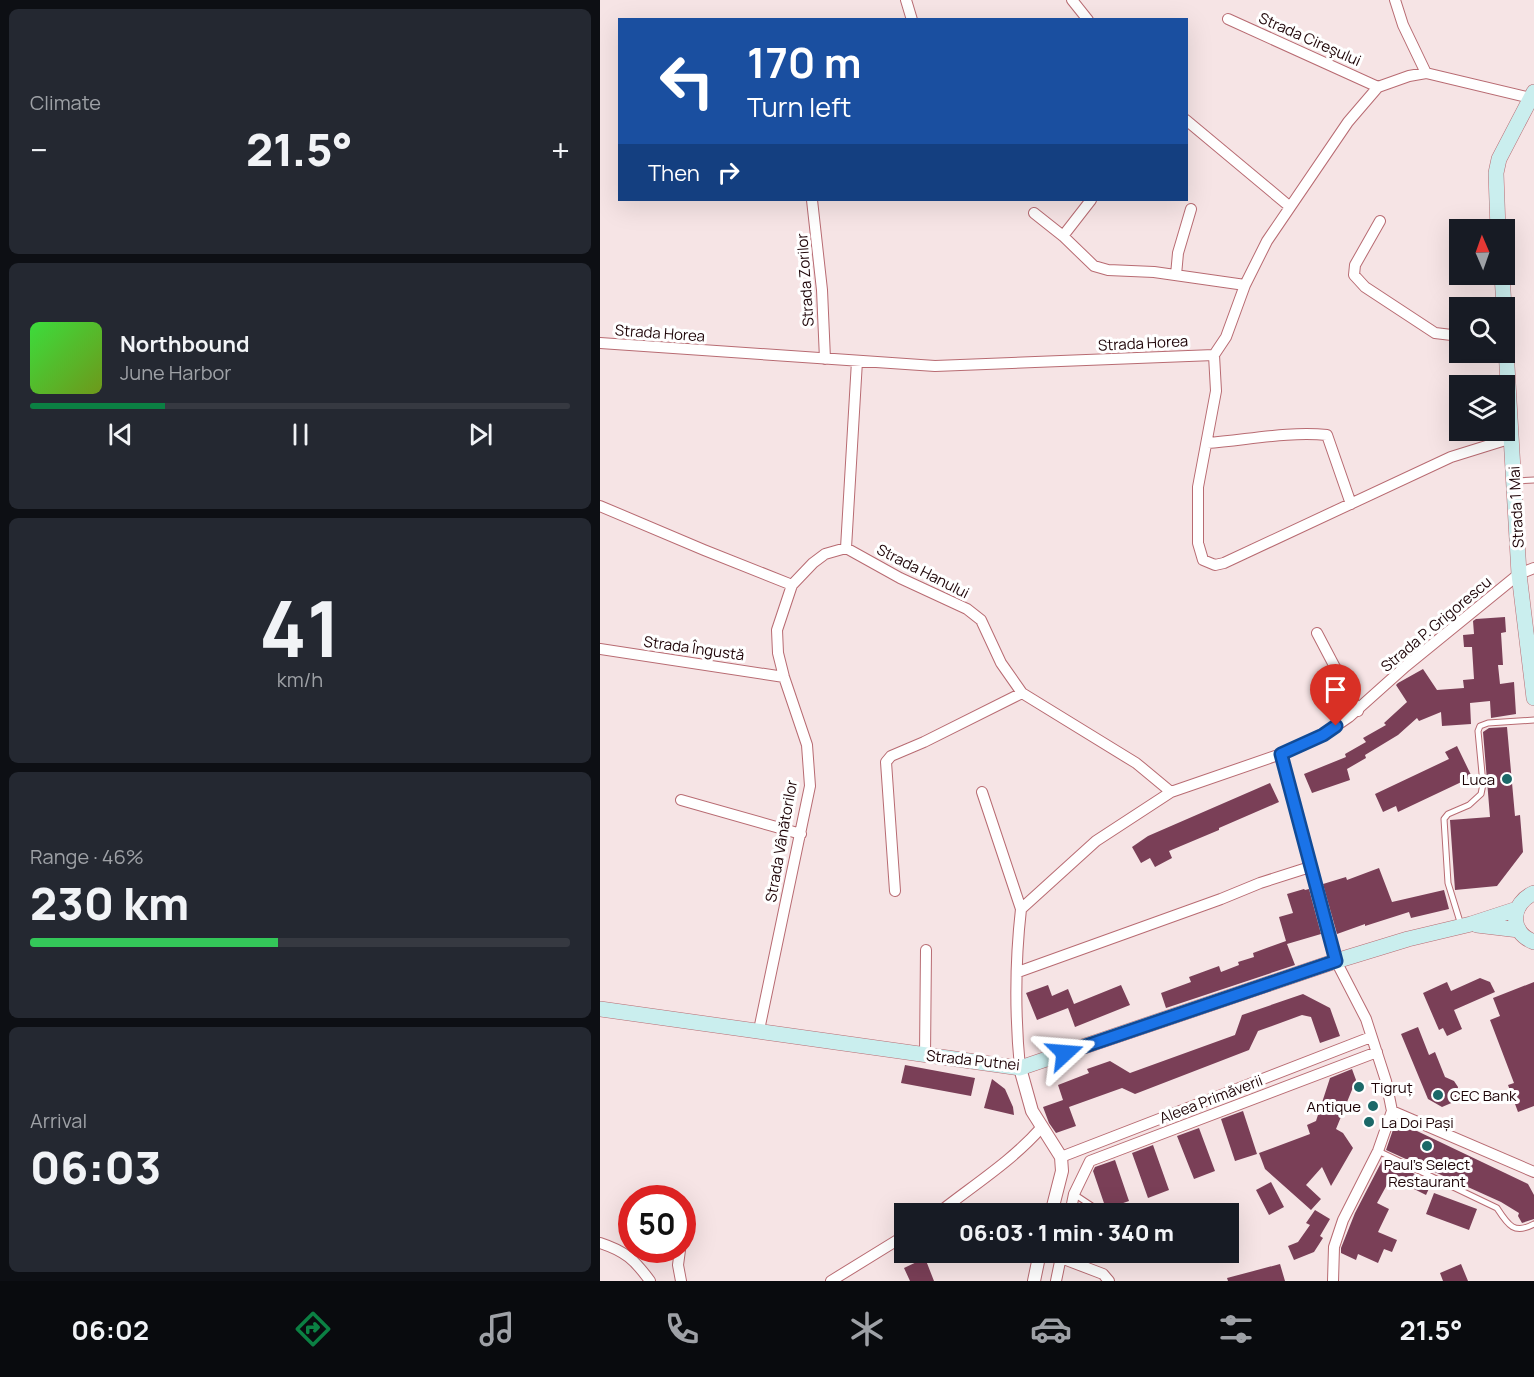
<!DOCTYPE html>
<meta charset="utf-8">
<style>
:root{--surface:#171b24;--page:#242831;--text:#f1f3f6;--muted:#9ea1a6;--line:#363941;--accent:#0b8043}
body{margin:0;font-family:Manrope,sans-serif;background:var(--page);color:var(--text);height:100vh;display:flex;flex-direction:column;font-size:22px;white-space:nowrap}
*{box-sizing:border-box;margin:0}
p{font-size:20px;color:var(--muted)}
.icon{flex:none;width:33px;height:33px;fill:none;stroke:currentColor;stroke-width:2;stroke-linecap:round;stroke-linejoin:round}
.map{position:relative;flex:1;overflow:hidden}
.drawer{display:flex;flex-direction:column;gap:9px;padding:9px;background:#0d0f14;width:600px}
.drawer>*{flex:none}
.hud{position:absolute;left:18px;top:18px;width:570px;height:183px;border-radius:0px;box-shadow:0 6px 24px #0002;background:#1a4fa0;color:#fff;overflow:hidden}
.needle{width:39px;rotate:358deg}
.fabs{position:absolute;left:849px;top:219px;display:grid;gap:12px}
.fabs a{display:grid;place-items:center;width:66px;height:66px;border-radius:0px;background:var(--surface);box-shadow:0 6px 24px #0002;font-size:30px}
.speed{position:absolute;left:18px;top:1185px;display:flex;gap:12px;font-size:30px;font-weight:700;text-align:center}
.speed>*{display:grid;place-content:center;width:78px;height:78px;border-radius:50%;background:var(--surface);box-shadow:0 6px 24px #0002;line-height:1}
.speed .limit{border:9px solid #d22;background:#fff;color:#111}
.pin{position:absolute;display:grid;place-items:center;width:51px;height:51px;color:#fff;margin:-62px -26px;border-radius:50% 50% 50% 0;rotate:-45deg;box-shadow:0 0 6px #0007}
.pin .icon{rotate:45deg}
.me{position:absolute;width:66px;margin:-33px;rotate:71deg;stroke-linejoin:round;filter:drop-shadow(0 0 4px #0008)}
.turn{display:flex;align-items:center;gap:21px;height:126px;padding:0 30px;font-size:27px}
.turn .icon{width:78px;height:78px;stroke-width:2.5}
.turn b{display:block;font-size:42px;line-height:51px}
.then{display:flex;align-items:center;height:57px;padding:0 30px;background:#0003;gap:12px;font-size:22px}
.big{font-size:45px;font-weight:800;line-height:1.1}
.drawer .card{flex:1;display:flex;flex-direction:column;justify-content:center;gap:9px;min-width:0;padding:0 21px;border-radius:9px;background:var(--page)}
.drawer .dial{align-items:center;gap:0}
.dial b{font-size:78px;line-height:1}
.song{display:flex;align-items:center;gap:18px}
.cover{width:72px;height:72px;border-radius:9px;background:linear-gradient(135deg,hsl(120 70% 55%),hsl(80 70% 35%))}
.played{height:6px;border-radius:3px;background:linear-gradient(90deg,var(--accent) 25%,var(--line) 25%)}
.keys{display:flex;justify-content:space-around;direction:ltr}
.heat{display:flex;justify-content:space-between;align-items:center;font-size:33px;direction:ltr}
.charge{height:9px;border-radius:4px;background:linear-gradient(90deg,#34c759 46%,var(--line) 0)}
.trip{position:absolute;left:294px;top:1203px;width:345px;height:60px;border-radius:0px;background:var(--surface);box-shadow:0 6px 24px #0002;font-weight:800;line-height:60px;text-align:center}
.menu{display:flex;height:96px;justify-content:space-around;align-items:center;background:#090b0e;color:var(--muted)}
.menu .icon{width:42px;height:42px}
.menu .active{color:var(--accent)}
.menu b{font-size:27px;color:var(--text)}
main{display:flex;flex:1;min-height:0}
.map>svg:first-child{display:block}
.building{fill:#7a3f57}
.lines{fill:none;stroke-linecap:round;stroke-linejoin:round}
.service-casing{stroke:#b86b72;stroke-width:7}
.minor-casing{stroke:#b86b72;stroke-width:12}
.tertiary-casing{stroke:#b86b72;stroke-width:14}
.secondary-casing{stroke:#b86b72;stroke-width:16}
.service{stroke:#fff;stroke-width:5}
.minor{stroke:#fff;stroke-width:10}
.tertiary{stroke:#fff;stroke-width:12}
.secondary{stroke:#caeeee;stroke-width:15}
.route-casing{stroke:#114b97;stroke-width:15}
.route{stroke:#1a73e8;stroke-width:10}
.poi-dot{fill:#1b6868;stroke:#fff;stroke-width:2}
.labels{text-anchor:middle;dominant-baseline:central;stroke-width:6;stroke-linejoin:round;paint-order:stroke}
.street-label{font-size:15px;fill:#1e0407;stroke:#fff}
.poi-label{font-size:15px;fill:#1e0407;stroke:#fff;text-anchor:start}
</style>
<main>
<section class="drawer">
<div class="card"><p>Climate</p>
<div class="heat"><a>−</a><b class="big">21.5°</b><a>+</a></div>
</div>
<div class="card">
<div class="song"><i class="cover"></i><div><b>Northbound</b><p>June Harbor</p></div></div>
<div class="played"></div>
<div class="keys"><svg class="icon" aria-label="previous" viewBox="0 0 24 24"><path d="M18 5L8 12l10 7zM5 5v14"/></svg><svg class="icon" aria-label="pause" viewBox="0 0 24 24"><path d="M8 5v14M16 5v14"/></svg><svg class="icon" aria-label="next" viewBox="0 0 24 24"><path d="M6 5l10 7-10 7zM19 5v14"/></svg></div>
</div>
<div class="card dial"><b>41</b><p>km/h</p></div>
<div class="card"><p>Range · 46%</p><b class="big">230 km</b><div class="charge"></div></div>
<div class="card"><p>Arrival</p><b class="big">06:03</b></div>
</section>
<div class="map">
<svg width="934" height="1281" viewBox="0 0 934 1281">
<rect width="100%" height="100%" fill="#f6e4e5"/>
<!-- building -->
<path class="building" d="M905,617L906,632L901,633L903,665H898L900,684L914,682L916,714L891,718L890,701L870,703L871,724L842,726L841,712L819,721L817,718L798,735L765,755L766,758L747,769L750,780L712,793L704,774L746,757L745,754L766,742L763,738L786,725L784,723L807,702L796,685L798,683L823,669L837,690L864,688L863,680L874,679L872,647H864L863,635L874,634L873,621L876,619Z
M907,727L915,816L920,815L923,852L897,886L855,890L850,820L890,817L883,732L889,728Z
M857,746L872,777L798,812L796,806L783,812L775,794L849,759L845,752Z
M670,783L679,802L619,828V830L569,851L572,858L555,867L550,858L541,863L532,847L548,836Z
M779,868L792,902L844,890L849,909L811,918L809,912L765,926V924L737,934L723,884L746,877L747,880Z
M704,889L705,890L709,889L721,934L687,944L695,965L566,1008L561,993L591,982L589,977L619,966L621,972L639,965L638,962L654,957L653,953L686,941L679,917L693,913L687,894Z
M880,978L890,982L895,992L854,1010L862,1029L847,1036L843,1028L839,1030L823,993L847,982L851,991Z
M934,982V1106L918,1112L908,1085L914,1083L890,1020L900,1016L893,998Z
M448,985L452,996L468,989L474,1004L521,985L530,1005L475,1027L468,1008L437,1020L426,993Z
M703,994L730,1008L740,1036L720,1043L711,1017L702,1015L658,1031L649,1050L535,1094L522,1088L469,1107L476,1126L456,1133L449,1123L443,1107L463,1100L458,1085L489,1073L487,1069L510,1061L530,1073L635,1035L642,1015Z
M818,1027L829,1055L835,1052L845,1077L854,1081L858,1087L856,1101L842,1107L828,1099L801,1034Z
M305,1065L375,1078L371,1096L301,1083Z
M752,1069L756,1080L736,1129L743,1133L753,1148L731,1186L722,1167L706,1185L721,1199L711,1210L665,1169L659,1153L710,1134L707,1125L716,1121L730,1078Z
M392,1079L405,1089L413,1107L414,1115L384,1108Z
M643,1111L657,1154L635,1161L621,1119Z
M796,1121L928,1184L934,1195V1219L922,1223L918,1216L919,1213L901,1202L786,1150Z
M599,1128L615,1171L594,1179L577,1136Z
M553,1145L569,1190L548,1198L532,1153Z
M783,1159L832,1182L826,1195L794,1179L792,1183L789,1181L777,1203L789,1209L778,1232L797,1240L792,1252L784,1249L778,1263L758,1254L756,1260L741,1253V1248L755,1213Z
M515,1160L529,1201L506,1209L493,1171L495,1167Z
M671,1182L684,1207L669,1215L656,1190Z
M834,1193L877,1209L869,1230L826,1214Z
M715,1210L730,1219L720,1236L723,1238L714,1252L694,1260L688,1246L698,1242L710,1225L706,1223Z
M325,1258L334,1281H310L304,1268Z
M680,1264L685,1281H628L627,1278Z
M861,1264L868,1281H843L840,1273Z"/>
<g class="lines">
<defs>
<path id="service" d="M916,481L934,480
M861,925L848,883L844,819L848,814L869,805L881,794L883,784L878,731L880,726L888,723L934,720
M778,1151L897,1208C908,1225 914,1235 934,1224
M474,1194L504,1214"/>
<path id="minor" d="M306,0L312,20
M472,0L488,20
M795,0L803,25L826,73
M628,19L778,87
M586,120L689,206
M212,200L222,290L225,359
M434,213L463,236L494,266L508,270L554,272L645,285
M780,221L755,265L754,275L765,287L835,333L860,336
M463,236L491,200
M576,275L578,253L591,209
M0,343L335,366L614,355L626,337L645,285L667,241L748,122L778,87L809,76L826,73L931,98
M614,355L616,391L598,487V543L603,560L615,565L624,563L851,457L912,438
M257,361L246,548L300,578L367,609L381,620L401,663L422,693L536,763L571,792
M607,443C647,440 689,431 727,435L751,504
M0,506L104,550L192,585
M717,633L758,711
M0,649L184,677
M681,754L736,961L766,1019L786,1081L792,1111L778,1151L743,1220L734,1247L733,1281
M382,792L421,909
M81,800L201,834
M295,891L286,762L291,756L324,742L422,693
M418,972L621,899L660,883L710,867
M159,1030L210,786L207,745L184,677L178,653L177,630L192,585L213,563L225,554L246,548
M325,1055L326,950
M420,1068C415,1016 415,962 421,909L496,841L571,792L681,754L723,735L749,717L806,666L919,574L934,568
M792,1111L934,1172
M461,1157L771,1037
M337,1214C372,1186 411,1162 441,1128
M470,1214L474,1194L490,1161L777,1052
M82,1233L85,1213
M0,1243C25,1251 35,1260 50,1281
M80,1250L78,1265L81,1281
M461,1258L503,1274L509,1281
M231,1281L304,1236
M456,1281L462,1252"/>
<path id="tertiary" d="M420,1068L432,1111L461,1157L462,1171L451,1214
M434,1281L440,1252"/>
<path id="secondary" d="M898,230L896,173L899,159L934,92
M902,274L904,308
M904,314L919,574L934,698
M934,893C911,903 908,932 934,942
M877,925L919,930
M0,1009L420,1068L736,961L808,939L871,924L917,909"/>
</defs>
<!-- service casing -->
<use href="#service" class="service-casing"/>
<!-- minor casing -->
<use href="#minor" class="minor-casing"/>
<!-- tertiary casing -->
<use href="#tertiary" class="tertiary-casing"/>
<!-- secondary casing -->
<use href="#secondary" class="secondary-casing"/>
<!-- service -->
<use href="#service" class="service"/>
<!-- minor -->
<use href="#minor" class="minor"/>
<!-- tertiary -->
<use href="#tertiary" class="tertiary"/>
<!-- secondary -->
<use href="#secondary" class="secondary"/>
</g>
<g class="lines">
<defs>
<path id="route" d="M465,1053L736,961L681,754L723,735L736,726"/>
</defs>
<!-- route casing -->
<use href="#route" class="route-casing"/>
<!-- route -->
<use href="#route" class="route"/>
</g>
<!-- markers -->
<g class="poi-dot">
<circle cx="907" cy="779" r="6"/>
<circle cx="759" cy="1087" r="6"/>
<circle cx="838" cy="1095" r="6"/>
<circle cx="773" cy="1106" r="6"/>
<circle cx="769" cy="1122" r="6"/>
<circle cx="827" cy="1146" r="6"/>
</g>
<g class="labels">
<!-- street labels -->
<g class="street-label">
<text transform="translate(710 39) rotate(24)">Strada Cireşului</text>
<text transform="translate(205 280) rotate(-94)">Strada Zorilor</text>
<text transform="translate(60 333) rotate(4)">Strada Horea</text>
<text transform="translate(543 343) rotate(-3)">Strada Horea</text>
<text transform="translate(916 507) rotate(-93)">Strada 1 Mai</text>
<text transform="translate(323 571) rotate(27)">Strada Hanului</text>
<text transform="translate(836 624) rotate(-40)">Strada P. Grigorescu</text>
<text transform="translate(94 648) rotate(8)">Strada Îngustă</text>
<text transform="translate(181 841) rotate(-80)">Strada Vânătorilor</text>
<text transform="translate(373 1060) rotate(6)">Strada Putnei</text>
<text transform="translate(611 1099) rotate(-21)">Aleea Primăverii</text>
</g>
<!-- poi labels -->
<g class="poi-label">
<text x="895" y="779" text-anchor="end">Luca</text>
<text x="771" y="1087">Tigruț</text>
<text x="850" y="1095">CEC Bank</text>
<text x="761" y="1106" text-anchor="end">Antique</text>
<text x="781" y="1122">La Doi Pași</text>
<text x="827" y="1164" text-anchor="middle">Paul's Select<tspan x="827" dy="17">Restaurant</tspan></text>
</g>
</g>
</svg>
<div class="fabs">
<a><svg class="needle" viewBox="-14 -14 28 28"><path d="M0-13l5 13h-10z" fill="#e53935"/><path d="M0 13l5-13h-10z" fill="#9ea1a6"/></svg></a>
<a><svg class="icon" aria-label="search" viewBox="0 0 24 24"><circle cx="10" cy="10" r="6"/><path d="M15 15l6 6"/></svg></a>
<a><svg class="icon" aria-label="layers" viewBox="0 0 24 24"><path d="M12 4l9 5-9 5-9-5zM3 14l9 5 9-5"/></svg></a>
</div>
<div class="speed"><div class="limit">50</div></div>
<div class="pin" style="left:736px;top:726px;background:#d93025"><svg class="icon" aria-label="arrive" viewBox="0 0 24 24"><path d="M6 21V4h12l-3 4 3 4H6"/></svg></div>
<svg class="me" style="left:465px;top:1053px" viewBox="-20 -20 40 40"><path d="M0-17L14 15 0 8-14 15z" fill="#1a73e8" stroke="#fff" stroke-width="4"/></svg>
<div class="trip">06:03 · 1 min · 340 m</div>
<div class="hud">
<div class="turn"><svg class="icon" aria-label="left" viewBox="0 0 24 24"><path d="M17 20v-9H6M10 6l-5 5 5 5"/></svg><div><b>170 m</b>Turn left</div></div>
<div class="then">Then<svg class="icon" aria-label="right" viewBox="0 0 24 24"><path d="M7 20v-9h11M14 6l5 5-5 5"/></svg></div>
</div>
</div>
</main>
<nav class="menu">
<b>06:02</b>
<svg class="icon active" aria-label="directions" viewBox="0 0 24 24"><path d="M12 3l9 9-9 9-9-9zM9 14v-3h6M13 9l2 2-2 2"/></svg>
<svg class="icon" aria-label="music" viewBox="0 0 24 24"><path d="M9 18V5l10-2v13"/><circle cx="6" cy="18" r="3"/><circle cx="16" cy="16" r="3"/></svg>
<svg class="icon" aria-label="phone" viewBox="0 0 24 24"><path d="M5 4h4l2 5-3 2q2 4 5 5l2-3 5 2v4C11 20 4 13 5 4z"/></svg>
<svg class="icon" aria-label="climate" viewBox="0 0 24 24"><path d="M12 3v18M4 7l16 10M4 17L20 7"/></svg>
<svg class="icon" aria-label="car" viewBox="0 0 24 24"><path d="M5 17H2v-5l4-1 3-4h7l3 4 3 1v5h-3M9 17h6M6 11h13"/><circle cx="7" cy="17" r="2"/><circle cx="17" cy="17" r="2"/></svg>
<svg class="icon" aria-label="filters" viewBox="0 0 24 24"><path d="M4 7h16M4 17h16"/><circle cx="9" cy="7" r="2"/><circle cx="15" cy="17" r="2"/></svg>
<b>21.5°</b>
</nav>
